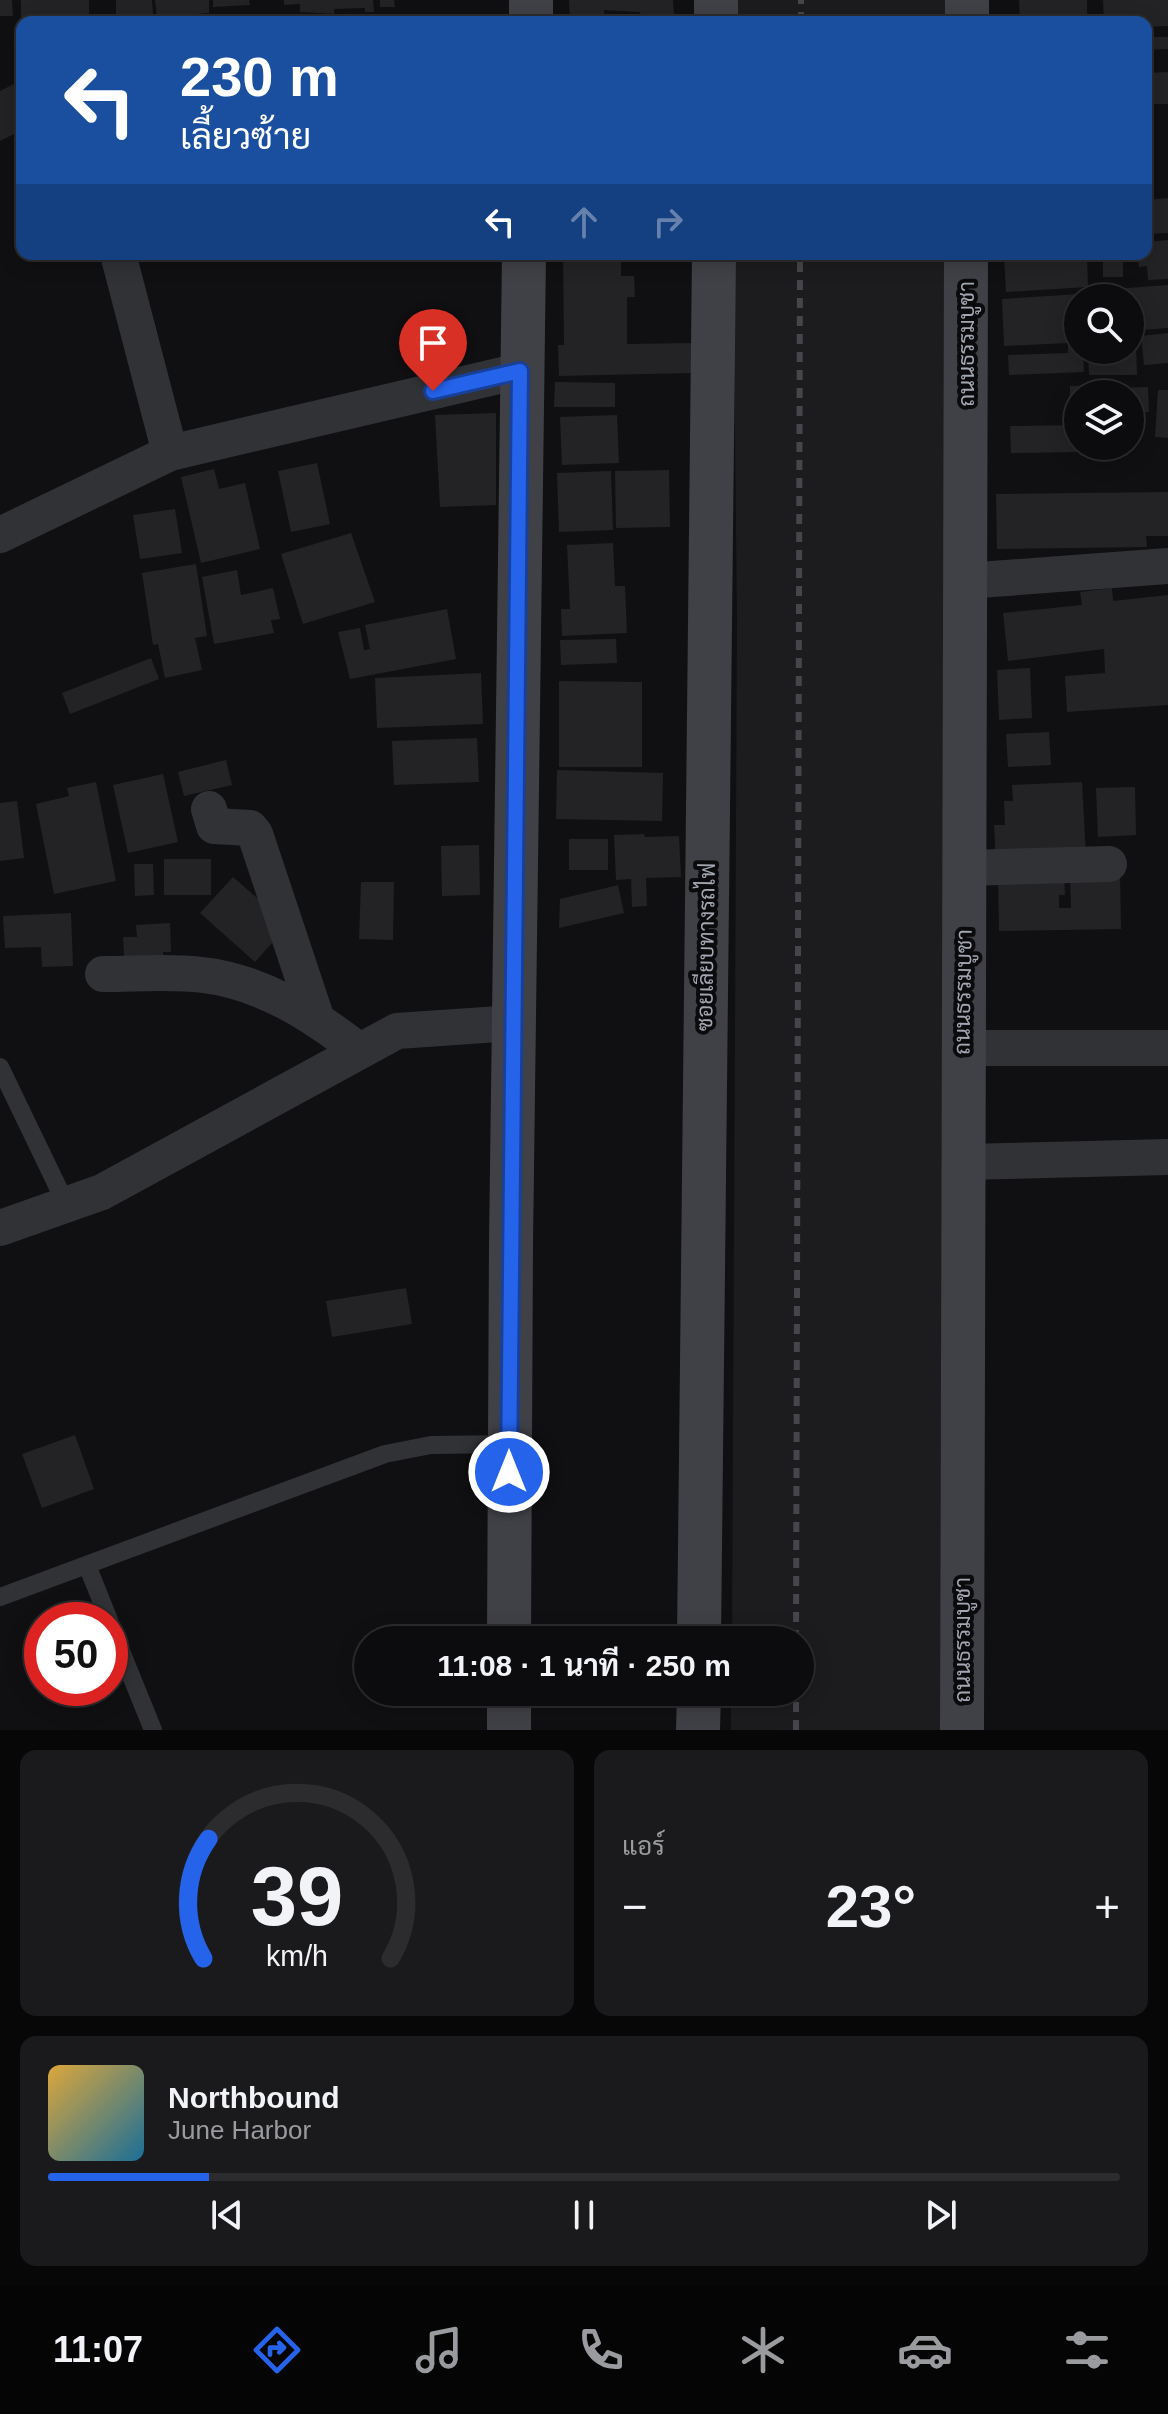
<!DOCTYPE html>
<html lang="th">
<meta charset="utf-8">
<style>
:root{--surface:#0c0c0e;--page:#1a1a1c;--text:#f1f3f6;--muted:#9a9b9e;--line:#2c2c2e;--accent:#2563eb}
body{margin:0;font-family:Helvetica,Sarabun,sans-serif;background:var(--page);color:var(--text);height:100vh;display:flex;flex-direction:column;font-size:30px;white-space:nowrap}
*{box-sizing:border-box;margin:0}
p{font-size:26px;color:var(--muted)}
.icon{flex:none;width:44px;height:44px;fill:none;stroke:currentColor;stroke-width:2;stroke-linecap:round;stroke-linejoin:round}
.map{position:relative;height:1730px;overflow:hidden}
.side{display:flex;flex-direction:column;gap:20px;padding:20px;background:#070708;flex:1}
.side>*{flex:none}
.banner{position:absolute;left:16px;top:16px;width:1136px;height:244px;border-radius:16px;box-shadow:0 4px 20px #0003,0 0 0 2px var(--line);background:#1a4fa0;color:#fff;overflow:hidden}
.fabs{position:absolute;left:1064px;top:284px;display:grid;gap:16px}
.fabs a{display:grid;place-items:center;width:80px;height:80px;border-radius:50%;background:var(--surface);box-shadow:0 4px 20px #0003,0 0 0 2px var(--line);font-size:40px}
.speed{position:absolute;left:24px;top:1602px;display:flex;gap:16px;font-size:40px;font-weight:700;text-align:center}
.speed>*{display:grid;place-content:center;width:104px;height:104px;border-radius:50%;background:var(--surface);box-shadow:0 4px 20px #0003,0 0 0 2px var(--line);line-height:1}
.speed .limit{border:12px solid #d22;background:#fff;color:#111}
.pin{position:absolute;display:grid;place-items:center;width:68px;height:68px;color:#fff;margin:-82px -34px;border-radius:50% 50% 50% 0;rotate:-45deg;box-shadow:0 0 8px #0007}
.pin .icon{rotate:45deg}
.me{position:absolute;width:88px;margin:-44px;rotate:0deg;stroke-linejoin:round;filter:drop-shadow(0 0 6px #0008)}
.turn{display:flex;align-items:center;gap:28px;height:168px;padding:0 32px;font-size:36px}
.turn .icon{width:104px;height:104px;stroke-width:2.5}
.turn b{display:block;font-size:56px;line-height:68px}
.lanes{display:flex;align-items:center;height:76px;padding:0 32px;background:#0003;justify-content:center;gap:40px;direction:ltr}
.lanes .off{opacity:.35}
.big{font-size:60px;font-weight:700;line-height:1.1}
.side .tile{flex:1;display:flex;flex-direction:column;justify-content:center;gap:12px;min-width:0;padding:0 28px;border-radius:16px;background:var(--page)}
.side .dial{align-items:center;gap:0}
.dial svg{height:208px;overflow:visible;fill:none;stroke:var(--line);stroke-width:7;stroke-linecap:round;text-anchor:middle}
.dial text{fill:var(--text);stroke:none}
.song{display:flex;align-items:center;gap:24px}
.cover{width:96px;height:96px;border-radius:12px;background:linear-gradient(135deg,hsl(40 70% 55%),hsl(200 70% 35%))}
.played{height:8px;border-radius:4px;background:linear-gradient(90deg,var(--accent) 15%,var(--line) 15%)}
.keys{display:flex;justify-content:space-around;direction:ltr}
.heat{display:flex;justify-content:space-between;align-items:center;font-size:44px;direction:ltr}
.side .tiles{flex:1;display:grid;gap:20px;grid-template-columns:1fr 1fr}
.tile:last-child{grid-column:span 2}
.trip{position:absolute;left:354px;top:1626px;width:460px;height:80px;border-radius:40px;background:var(--surface);box-shadow:0 4px 20px #0003,0 0 0 2px var(--line);font-weight:700;line-height:80px;text-align:center}
.tabs{display:flex;height:128px;justify-content:space-around;align-items:center;background:#050506;color:var(--muted)}
.tabs .icon{width:56px;height:56px}
.tabs .selected{color:var(--accent)}
.tabs b{font-size:36px;color:var(--text)}
.map>svg:first-child{display:block}
.built{fill:#1c1c1e}
.building{fill:#232326}
.lines{fill:none;stroke-linecap:round;stroke-linejoin:round}
.lane{stroke:#313236;stroke-width:18}
.street{stroke:#313236;stroke-width:36}
.secondary{stroke:#404146;stroke-width:44}
.rail{stroke:#45464b;stroke-width:6;stroke-dasharray:10 8;stroke-linecap:butt}
.route-casing{stroke:#184099;stroke-width:20}
.route{stroke:#2563eb;stroke-width:14}
.labels{text-anchor:middle;dominant-baseline:central;stroke-width:8;stroke-linejoin:round;paint-order:stroke}
.street-label{font-size:22px;fill:#a2a7b2;stroke:#0b0b0d}
</style>
<div class="map">
<svg width="1168" height="1730" viewBox="0 0 1168 1730">
<rect width="100%" height="100%" fill="#101012"/>
<!-- built -->
<path class="built" d="M730,0H947V22H730Z
M733,254H945L940,1730H731V1692H800V1640H732L737,619Z"/>
<!-- building -->
<path class="building" d="M0,0H12L13,16H0Z
M21,0H89V14L21,19Z
M116,0H152L153,14L116,15Z
M155,0H209V13L157,17Z
M213,0H249L250,5L213,7Z
M284,0H373L374,12H365V8L334,9V14L300,12V4L284,5Z
M380,0H394L395,7H380Z
M569,0H673L674,15L641,17L640,12L604,10V22H570Z
M1019,0H1087V22H1020Z
M1103,0H1168V26L1146,27V22H1104Z
M372,14V18L399,17L400,22H338V15Z
M433,14L434,22H403L402,17Z
M332,16V22H281V17Z
M1146,37H1168V49L1146,50Z
M1168,72V104H1146V73Z
M22,80V130L0,141V91Z
M1168,198V233L1147,234L1146,200Z
M1168,240V279L1148,280L1147,266L1139,267L1138,254H1146V242Z
M563,254H621V276H634L635,297H627V344L691,343V373L559,376L558,345H564Z
M1028,254H1087L1088,287L1006,292L1004,255Z
M1103,254H1123V277H1103Z
M1168,285V328L1130,331V298H1090L1089,291Z
M1080,294V298H1078V350H1083L1084,372L1009,375L1008,355L1068,353V343L1004,346L1002,299Z
M1168,333V363L1144,365L1141,336Z
M1130,343H1136L1137,375H1089L1088,350H1130Z
M555,382L615,383V407H554Z
M1116,385V388L1148,387L1149,412L1130,413V394H1078V420H1070V386Z
M1158,390H1168V438L1155,437Z
M496,413V505L440,507L435,415Z
M617,415L619,463L562,465L560,417Z
M1077,425L1078,452L1011,453L1010,426Z
M317,463L330,524L291,532L278,471Z
M214,469L219,489L245,483L260,549L201,563L181,477Z
M669,470L670,527L616,528L615,471Z
M611,471L613,530L559,532L557,473Z
M1168,492V536H1146L1147,547L997,549L996,494Z
M175,509L182,553L140,559L133,515Z
M351,533L375,602L303,624L281,554Z
M613,543L615,586H625L627,633L562,636L561,609H570L567,545Z
M196,564L207,636L195,638L202,670L165,678L158,644L153,645L142,573Z
M237,570L241,595L273,588L280,619L271,620L274,633L214,644L202,577Z
M1112,588L1113,601L1168,595V705L1067,712L1065,676L1105,673L1104,649L1008,661L1003,613L1082,605L1080,592Z
M447,609L456,659L350,679L338,632L360,628L364,650L370,649L365,625Z
M616,639L617,663L561,665L560,640Z
M151,658L159,679L70,714L62,693Z
M1030,668L1032,718L999,720L997,670Z
M481,673L483,724L377,728L375,678Z
M559,681L642,682V767H559Z
M1049,732L1051,765L1008,767L1006,734Z
M477,738L479,782L394,785L392,741Z
M226,760L232,785L184,796L178,772Z
M557,770L663,773L662,821L556,819Z
M163,774L178,842L128,853L113,785Z
M96,782L116,881L54,894L36,804L69,796L67,788Z
M1082,782L1086,857L996,861L994,825H1005L1004,801H1013L1012,785Z
M1135,787L1136,835L1098,837L1096,788Z
M17,801L24,858L0,861V803Z
M644,834L645,837L679,836L681,877L646,878L647,906L632,907L631,879L616,880L614,835Z
M569,839H608V870H569Z
M479,845L480,895L442,896L441,846Z
M164,859H211V895H164Z
M134,864H153L154,895L135,896Z
M1064,873L1065,895H1059V908H1071L1070,874L1120,873L1121,929L999,931L998,874Z
M233,877L288,925L255,962L200,913Z
M361,882H394L393,940L359,939Z
M618,885L624,913L559,928L560,899Z
M71,913L73,966L42,967L41,947L5,948L3,916Z
M170,923L171,952H163L164,970L125,972L123,937H137L136,925Z
M406,1288L412,1324L332,1337L326,1301Z
M75,1435L94,1489L42,1508L22,1454Z"/>
<g class="lines">
<!-- lane -->
<path class="lane" d="M0,1067L66,1204
M87,1565L109,1620
M0,1597L385,1454L431,1445L509,1444
M110,1624L153,1730"/>
<!-- street -->
<path class="street" d="M118,254L170,453
M0,535L170,453L520,371
M965,581L1168,566
M209,809L214,826L250,828L255,834L316,1017
M965,868L1109,864
M103,974C136,974 171,971 203,975C262,982 312,1014 358,1050
M963,1048H1168
M963,1162L1168,1157
M0,1228L102,1192L397,1031L514,1023"/>
<!-- secondary -->
<path class="secondary" d="M531,22V0
M716,22V0
M967,22V0
M509,1640L511,1244L524,254
M699,1640L714,254
M509,1692V1730
M698,1730L699,1692
M962,1730L966,254"/>
<!-- rail -->
<path class="rail" d="M801,22V0
M796,1640L800,254
M796,1730V1692"/>
</g>
<g class="lines">
<defs>
<path id="route" d="M433,391L520,371L509,1472"/>
</defs>
<!-- route casing -->
<use href="#route" class="route-casing"/>
<!-- route -->
<use href="#route" class="route"/>
</g>
<g class="labels">
<!-- street labels -->
<g class="street-label">
<text transform="translate(966 344) rotate(-90)">ถนนธรรมบูชา</text>
<text transform="translate(706 947) rotate(-89)">ซอยเลียบทางรถไฟ</text>
<text transform="translate(963 992) rotate(-89)">ถนนธรรมบูชา</text>
<text transform="translate(962 1640) rotate(-90)">ถนนธรรมบูชา</text>
</g>
</g>
</svg>
<div class="fabs">
<a><svg class="icon" aria-label="search" viewBox="0 0 24 24"><circle cx="10" cy="10" r="6"/><path d="M15 15l6 6"/></svg></a>
<a><svg class="icon" aria-label="layers" viewBox="0 0 24 24"><path d="M12 4l9 5-9 5-9-5zM3 14l9 5 9-5"/></svg></a>
</div>
<div class="speed"><div class="limit">50</div></div>
<div class="pin" style="left:433px;top:391px;background:#d93025"><svg class="icon" aria-label="arrive" viewBox="0 0 24 24"><path d="M6 21V4h12l-3 4 3 4H6"/></svg></div>
<svg class="me" style="left:509px;top:1472px" viewBox="-20 -20 40 40"><circle r="17" fill="#2563eb" stroke="#fff" stroke-width="3"/><path d="M0-11L8 9 0 5-8 9z" fill="#fff"/></svg>
<div class="trip">11:08 · 1 นาที · 250 m</div>
<div class="banner">
<div class="turn"><svg class="icon" aria-label="left" viewBox="0 0 24 24"><path d="M17 20v-9H6M10 6l-5 5 5 5"/></svg><div><b>230 m</b>เลี้ยวซ้าย</div></div>
<div class="lanes"><svg class="icon" aria-label="left" viewBox="0 0 24 24"><path d="M17 20v-9H6M10 6l-5 5 5 5"/></svg><svg class="icon off" aria-label="ahead" viewBox="0 0 24 24"><path d="M12 20V5M6 11l6-6 6 6"/></svg><svg class="icon off" aria-label="right" viewBox="0 0 24 24"><path d="M7 20v-9h11M14 6l5 5-5 5"/></svg></div>
</div>
</div>
<section class="side">
<div class="tiles">
<div class="tile dial"><svg viewBox="0 0 100 80">
<path d="M14 69A42 42 0 1 1 86 69"/>
<path d="M14 69A42 42 0 0 1 16 23" stroke="#2563eb"/>
<text x="50" y="56" font-size="32" font-weight="700">39</text>
<text x="50" y="72" font-size="11">km/h</text>
</svg></div>
<div class="tile"><p>แอร์</p>
<div class="heat"><a>−</a><b class="big">23°</b><a>+</a></div>
</div>
<div class="tile">
<div class="song"><i class="cover"></i><div><b>Northbound</b><p>June Harbor</p></div></div>
<div class="played"></div>
<div class="keys"><svg class="icon" aria-label="previous" viewBox="0 0 24 24"><path d="M18 5L8 12l10 7zM5 5v14"/></svg><svg class="icon" aria-label="pause" viewBox="0 0 24 24"><path d="M8 5v14M16 5v14"/></svg><svg class="icon" aria-label="next" viewBox="0 0 24 24"><path d="M6 5l10 7-10 7zM19 5v14"/></svg></div>
</div>
</div>
</section>
<nav class="tabs">
<b>11:07</b>
<svg class="icon selected" aria-label="directions" viewBox="0 0 24 24"><path d="M12 3l9 9-9 9-9-9zM9 14v-3h6M13 9l2 2-2 2"/></svg>
<svg class="icon" aria-label="music" viewBox="0 0 24 24"><path d="M9 18V5l10-2v13"/><circle cx="6" cy="18" r="3"/><circle cx="16" cy="16" r="3"/></svg>
<svg class="icon" aria-label="phone" viewBox="0 0 24 24"><path d="M5 4h4l2 5-3 2q2 4 5 5l2-3 5 2v4C11 20 4 13 5 4z"/></svg>
<svg class="icon" aria-label="climate" viewBox="0 0 24 24"><path d="M12 3v18M4 7l16 10M4 17L20 7"/></svg>
<svg class="icon" aria-label="car" viewBox="0 0 24 24"><path d="M5 17H2v-5l4-1 3-4h7l3 4 3 1v5h-3M9 17h6M6 11h13"/><circle cx="7" cy="17" r="2"/><circle cx="17" cy="17" r="2"/></svg>
<svg class="icon" aria-label="filters" viewBox="0 0 24 24"><path d="M4 7h16M4 17h16"/><circle cx="9" cy="7" r="2"/><circle cx="15" cy="17" r="2"/></svg>
</nav>
